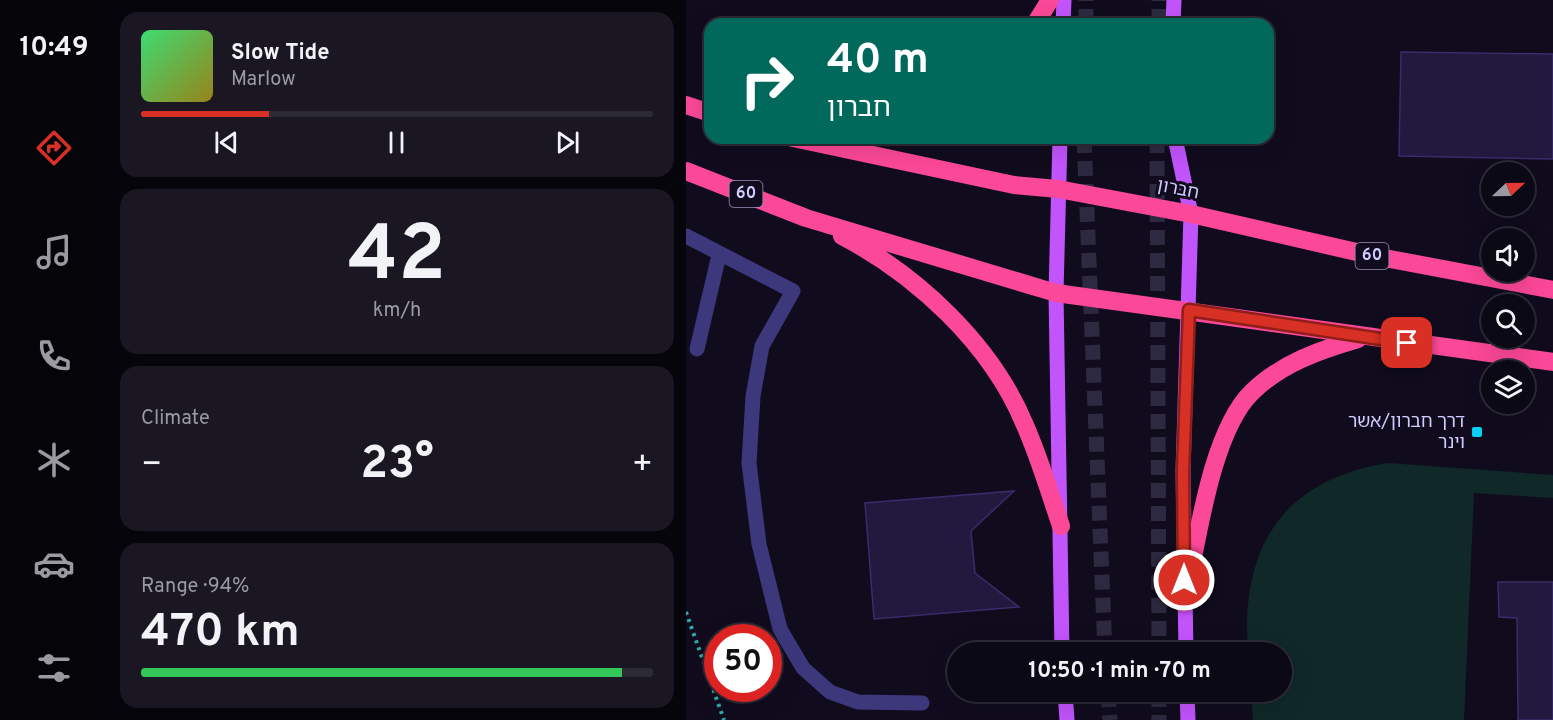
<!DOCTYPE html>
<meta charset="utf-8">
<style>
:root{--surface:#0c0916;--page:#1a1723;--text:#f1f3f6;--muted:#9a9aa1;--line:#2c2a35;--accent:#d93025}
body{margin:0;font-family:Overpass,"Noto Sans Hebrew",sans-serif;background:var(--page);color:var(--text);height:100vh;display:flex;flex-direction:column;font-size:22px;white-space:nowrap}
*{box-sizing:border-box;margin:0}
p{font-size:20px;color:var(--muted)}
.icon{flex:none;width:33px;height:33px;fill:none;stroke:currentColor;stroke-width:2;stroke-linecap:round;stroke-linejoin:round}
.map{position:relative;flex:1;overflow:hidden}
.side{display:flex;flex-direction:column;gap:12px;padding:12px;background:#07050c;width:578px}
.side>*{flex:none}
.banner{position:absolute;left:18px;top:18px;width:570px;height:126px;border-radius:18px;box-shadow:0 6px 24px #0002,0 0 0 2px var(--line);background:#00695c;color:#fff;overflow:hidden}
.needle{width:39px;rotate:68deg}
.tools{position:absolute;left:795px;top:162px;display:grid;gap:12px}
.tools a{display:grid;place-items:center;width:54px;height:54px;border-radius:50%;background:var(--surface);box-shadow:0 6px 24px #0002,0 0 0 2px var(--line);font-size:30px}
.speed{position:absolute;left:18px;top:624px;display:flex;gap:12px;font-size:30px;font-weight:700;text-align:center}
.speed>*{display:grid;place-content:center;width:78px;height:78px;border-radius:50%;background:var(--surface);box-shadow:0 6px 24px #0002,0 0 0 2px var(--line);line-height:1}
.speed .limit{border:9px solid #d22;background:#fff;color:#111}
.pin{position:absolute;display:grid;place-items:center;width:51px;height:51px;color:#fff;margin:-26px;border-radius:12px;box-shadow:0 3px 9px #0006}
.me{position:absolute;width:66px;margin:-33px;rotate:0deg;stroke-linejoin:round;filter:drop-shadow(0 0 4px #0008)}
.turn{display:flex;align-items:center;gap:21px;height:126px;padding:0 24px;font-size:27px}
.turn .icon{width:78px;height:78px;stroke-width:2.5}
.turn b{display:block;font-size:42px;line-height:51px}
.big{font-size:45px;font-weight:700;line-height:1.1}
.side .tile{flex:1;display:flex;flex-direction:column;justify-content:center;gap:9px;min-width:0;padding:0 21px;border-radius:18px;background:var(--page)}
.side .dial{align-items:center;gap:0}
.dial b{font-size:78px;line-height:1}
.song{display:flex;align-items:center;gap:18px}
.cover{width:72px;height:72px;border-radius:9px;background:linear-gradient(135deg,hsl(140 70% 55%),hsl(50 70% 35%))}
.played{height:6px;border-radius:3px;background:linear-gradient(90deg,var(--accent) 25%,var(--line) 25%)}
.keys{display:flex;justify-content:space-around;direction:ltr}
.heat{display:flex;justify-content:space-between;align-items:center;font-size:33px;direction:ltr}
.charge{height:9px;border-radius:4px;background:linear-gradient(90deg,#34c759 94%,var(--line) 0)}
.trip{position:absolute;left:261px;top:642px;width:345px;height:60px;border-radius:30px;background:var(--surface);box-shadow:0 6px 24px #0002,0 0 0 2px var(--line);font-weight:700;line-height:60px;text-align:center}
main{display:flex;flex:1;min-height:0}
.menu{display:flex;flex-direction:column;width:108px;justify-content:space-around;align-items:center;background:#050409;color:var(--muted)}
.menu .icon{width:42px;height:42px}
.menu .current{color:var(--accent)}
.menu b{font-size:27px;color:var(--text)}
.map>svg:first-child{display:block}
.green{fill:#102828}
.building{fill:#22193f;stroke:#3a2b6a;stroke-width:1.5}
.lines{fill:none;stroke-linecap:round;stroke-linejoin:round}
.major-tunnel{stroke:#2d2940;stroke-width:15;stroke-dasharray:15 8;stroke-linecap:butt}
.path{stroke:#30adaa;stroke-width:4;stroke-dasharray:3 4.5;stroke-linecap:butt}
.minor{stroke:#3d387c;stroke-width:15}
.major{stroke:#c254fc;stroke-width:15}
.highway{stroke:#fb4898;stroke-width:18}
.route-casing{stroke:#8d1f18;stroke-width:15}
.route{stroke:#d93025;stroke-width:10}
.poi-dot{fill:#05d1f0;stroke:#100c1e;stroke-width:2}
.labels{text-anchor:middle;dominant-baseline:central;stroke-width:6;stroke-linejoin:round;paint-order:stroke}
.shield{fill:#100c1e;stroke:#9892bb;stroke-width:1.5}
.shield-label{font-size:16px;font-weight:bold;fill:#d2cbfe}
.street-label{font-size:18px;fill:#d2cbfe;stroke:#100c1e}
.poi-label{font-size:18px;fill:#d2cbfe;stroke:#100c1e;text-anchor:end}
</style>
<main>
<nav class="menu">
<b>10:49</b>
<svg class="icon current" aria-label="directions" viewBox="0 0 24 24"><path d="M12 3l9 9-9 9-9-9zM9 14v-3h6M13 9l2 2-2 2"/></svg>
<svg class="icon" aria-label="music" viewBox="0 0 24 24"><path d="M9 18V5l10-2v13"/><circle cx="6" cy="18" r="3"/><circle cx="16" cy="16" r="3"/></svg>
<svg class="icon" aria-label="phone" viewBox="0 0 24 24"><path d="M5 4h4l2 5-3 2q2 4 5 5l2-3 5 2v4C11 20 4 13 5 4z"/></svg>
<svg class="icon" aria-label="climate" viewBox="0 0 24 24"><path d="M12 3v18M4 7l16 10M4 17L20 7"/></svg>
<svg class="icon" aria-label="car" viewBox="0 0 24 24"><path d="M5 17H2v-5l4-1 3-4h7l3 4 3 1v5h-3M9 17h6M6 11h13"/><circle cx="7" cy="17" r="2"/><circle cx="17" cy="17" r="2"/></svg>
<svg class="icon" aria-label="filters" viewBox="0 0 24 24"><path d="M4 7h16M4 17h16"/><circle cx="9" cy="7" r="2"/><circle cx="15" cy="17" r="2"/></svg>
</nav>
<section class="side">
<div class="tile">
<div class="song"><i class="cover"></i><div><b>Slow Tide</b><p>Marlow</p></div></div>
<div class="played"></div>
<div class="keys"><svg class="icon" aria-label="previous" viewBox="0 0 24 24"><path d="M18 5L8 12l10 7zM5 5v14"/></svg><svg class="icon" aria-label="pause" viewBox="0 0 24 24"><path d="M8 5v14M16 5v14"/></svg><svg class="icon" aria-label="next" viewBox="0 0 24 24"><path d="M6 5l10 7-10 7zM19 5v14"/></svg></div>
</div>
<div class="tile dial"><b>42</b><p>km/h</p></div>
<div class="tile"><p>Climate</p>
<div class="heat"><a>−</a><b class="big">23°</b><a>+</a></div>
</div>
<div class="tile"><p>Range · 94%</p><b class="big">470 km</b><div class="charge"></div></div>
</section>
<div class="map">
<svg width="868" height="720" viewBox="0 0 868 720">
<rect width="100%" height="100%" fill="#100c1e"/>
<!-- green -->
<path class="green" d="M702,463L867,475V498L788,493L778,720H567L565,692H596V652H562C554,548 596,480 702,463Z"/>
<!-- building -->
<path class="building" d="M715,52L867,54V159L713,156Z
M328,491L285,531L289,573L333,607L188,619L179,503Z
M812,582H867V720H832L831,618L813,617Z"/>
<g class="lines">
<!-- major-tunnel -->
<path class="major-tunnel" d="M400,24V0
M473,24V0
M398,138L419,652
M471,138L473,652
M422,692L424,720
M473,692V720"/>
<!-- path -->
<path class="path" d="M0,612L38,720"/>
<!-- minor -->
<path class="minor" d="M0,236L107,291L76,346L67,396L63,463L73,544L94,629L117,668L144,692L172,702L236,703
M11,349L33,255"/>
<!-- major -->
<path class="major" d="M377,24L378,0
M487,24L488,0
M374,138L370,293L376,652
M489,138L505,214L497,471L500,652
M379,692L381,720
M501,692L502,720"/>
<!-- highway -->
<path class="highway" d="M349,24L364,0
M0,105L24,113
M107,138L328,185L372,189L505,214L688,256L868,290
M0,171L120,218L370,293L868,362
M156,236C231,275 305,344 338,423C353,456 363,491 375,526
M498,603C511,545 524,433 566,392C596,363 634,350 672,339"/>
</g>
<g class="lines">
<defs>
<path id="route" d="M498,580L497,471L503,310L721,343"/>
</defs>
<!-- route casing -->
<use href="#route" class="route-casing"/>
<!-- route -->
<use href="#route" class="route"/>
</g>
<!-- markers -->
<rect class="poi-dot" x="785" y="426" width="12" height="12" rx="3"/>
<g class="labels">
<!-- shield labels -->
<g class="shield">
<rect x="43.5" y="181" width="33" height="26" rx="4.5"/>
<rect x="669.5" y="243" width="33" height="26" rx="4.5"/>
</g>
<g class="shield-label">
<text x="60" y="194">60</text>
<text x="686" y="256">60</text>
</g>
<!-- street labels -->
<g class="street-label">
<text transform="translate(492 190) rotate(11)">חברון</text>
</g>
<!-- poi labels -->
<g class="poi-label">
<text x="779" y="422">דרך חברון/אשר<tspan x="779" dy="21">וינר</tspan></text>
</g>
</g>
</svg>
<div class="tools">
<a><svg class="needle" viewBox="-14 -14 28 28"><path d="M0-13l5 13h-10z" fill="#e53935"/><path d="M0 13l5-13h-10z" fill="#9a9aa1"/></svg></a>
<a><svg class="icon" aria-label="sound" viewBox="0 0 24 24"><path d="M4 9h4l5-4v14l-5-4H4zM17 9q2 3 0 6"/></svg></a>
<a><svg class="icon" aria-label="search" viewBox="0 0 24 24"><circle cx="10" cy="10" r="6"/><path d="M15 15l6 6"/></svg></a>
<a><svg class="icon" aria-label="layers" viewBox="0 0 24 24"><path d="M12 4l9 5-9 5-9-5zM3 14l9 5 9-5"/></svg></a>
</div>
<div class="speed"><div class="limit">50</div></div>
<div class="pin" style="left:721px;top:343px;background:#d93025"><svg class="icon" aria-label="arrive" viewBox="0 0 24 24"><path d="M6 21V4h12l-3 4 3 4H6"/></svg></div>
<svg class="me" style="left:498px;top:580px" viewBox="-20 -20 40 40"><circle r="17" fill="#d93025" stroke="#fff" stroke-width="3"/><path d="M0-11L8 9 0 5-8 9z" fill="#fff"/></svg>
<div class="trip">10:50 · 1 min · 70 m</div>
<div class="banner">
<div class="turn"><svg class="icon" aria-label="right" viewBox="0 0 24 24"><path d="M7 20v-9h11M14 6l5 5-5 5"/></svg><div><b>40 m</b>חברון</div></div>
</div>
</div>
</main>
